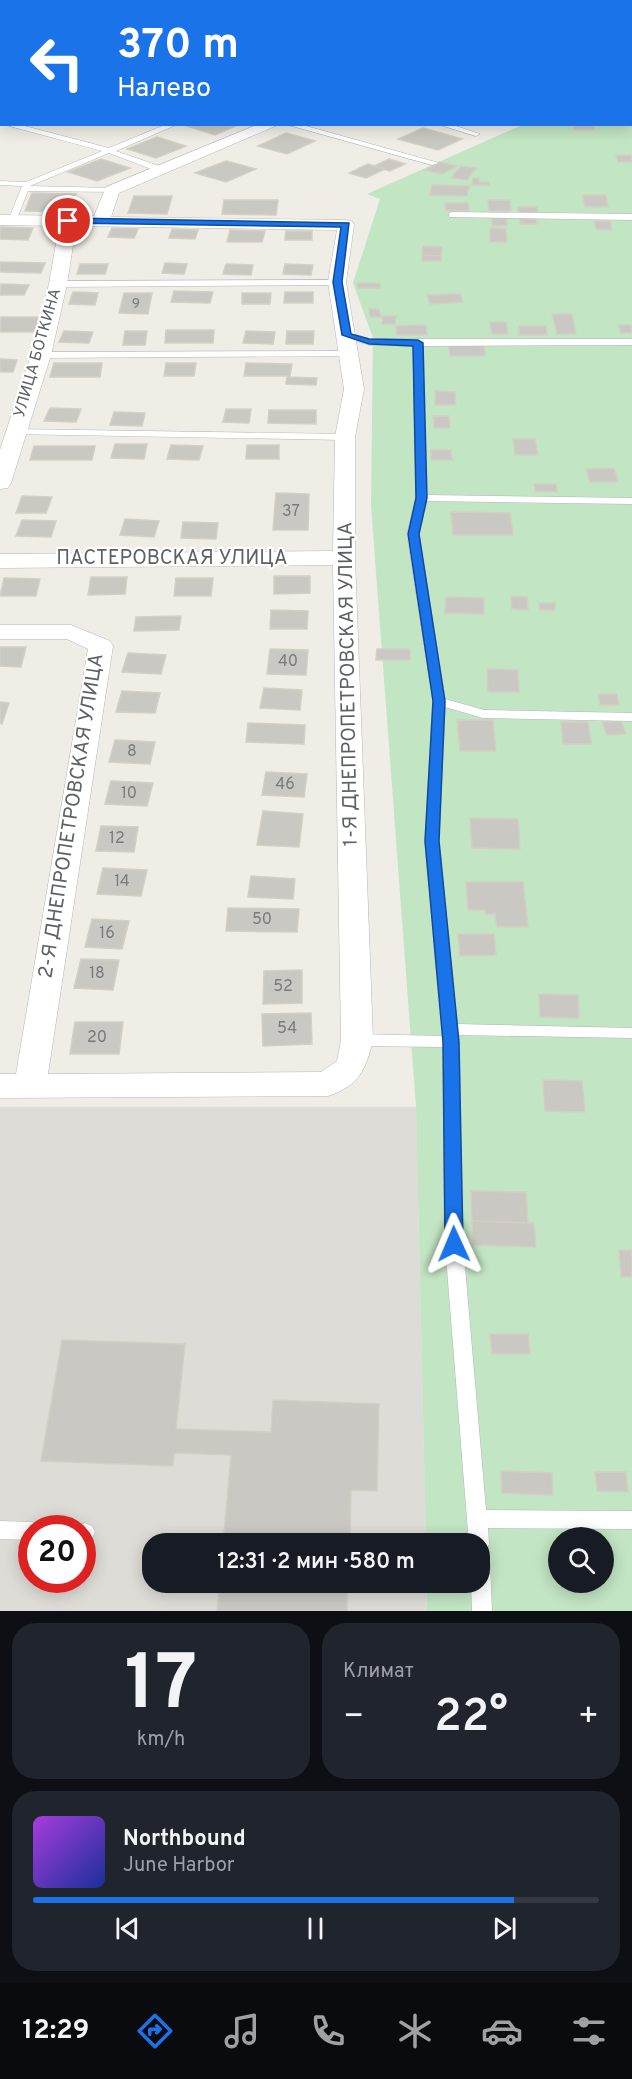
<!DOCTYPE html>
<html lang="ru">
<meta charset="utf-8">
<style>
:root{--surface:#171b24;--page:#20242c;--text:#f1f3f6;--muted:#9ea1a6;--line:#363941;--accent:#1a73e8}
body{margin:0;font-family:Overpass,sans-serif;background:var(--page);color:var(--text);height:100vh;display:flex;flex-direction:column;font-size:22px;white-space:nowrap}
*{box-sizing:border-box;margin:0}
p{font-size:20px;color:var(--muted)}
.icon{flex:none;width:33px;height:33px;fill:none;stroke:currentColor;stroke-width:2;stroke-linecap:round;stroke-linejoin:round}
.map{position:relative;height:1611px;overflow:hidden}
.drawer{display:flex;flex-direction:column;gap:12px;padding:12px;background:#0d0f14;flex:1}
.drawer>*{flex:none}
.guide{position:absolute;left:0px;top:0px;width:633px;height:126px;box-shadow:0 3px 15px #0003;background:#1a73e8;color:#fff;overflow:hidden}
.fabs{position:absolute;left:548px;top:1527px;display:grid;gap:12px}
.fabs a{display:grid;place-items:center;width:66px;height:66px;border-radius:50%;background:var(--surface);box-shadow:0 3px 15px #0003;font-size:30px}
.speed{position:absolute;left:18px;top:1515px;display:flex;gap:12px;font-size:30px;font-weight:700;text-align:center}
.speed>*{display:grid;place-content:center;width:78px;height:78px;border-radius:50%;background:var(--surface);box-shadow:0 3px 15px #0003;line-height:1}
.speed .limit{border:9px solid #d22;background:#fff;color:#111}
.pin{position:absolute;display:grid;place-items:center;width:51px;height:51px;color:#fff;margin:-26px;border:3px solid #fff;border-radius:50%;box-shadow:0 2px 6px #0007}
.me{position:absolute;width:66px;margin:-33px;rotate:359deg;stroke-linejoin:round;filter:drop-shadow(0 0 4px #0008)}
.turn{display:flex;align-items:center;gap:21px;height:126px;padding:0 18px;font-size:27px}
.turn .icon{width:78px;height:78px;stroke-width:2.5}
.turn b{display:block;font-size:42px;line-height:51px}
.big{font-size:45px;font-weight:600;line-height:1.1}
.drawer .widget{flex:1;display:flex;flex-direction:column;justify-content:center;gap:9px;min-width:0;padding:0 21px;border-radius:24px;background:var(--page)}
.drawer .dial{align-items:center;gap:0}
.dial b{font-size:78px;line-height:1}
.song{display:flex;align-items:center;gap:18px}
.cover{width:72px;height:72px;border-radius:9px;background:linear-gradient(135deg,hsl(280 70% 55%),hsl(230 70% 35%))}
.played{height:6px;border-radius:3px;background:linear-gradient(90deg,var(--accent) 85%,var(--line) 85%)}
.keys{display:flex;justify-content:space-around;direction:ltr}
.heat{display:flex;justify-content:space-between;align-items:center;font-size:33px;direction:ltr}
.drawer .tiles{flex:1;display:grid;gap:12px;grid-template-columns:1fr 1fr}
.widget:last-child{grid-column:span 2}
.trip{position:absolute;left:142px;top:1533px;width:348px;height:60px;border-radius:24px;background:var(--surface);box-shadow:0 3px 15px #0003;font-weight:600;line-height:60px;text-align:center}
.menu{display:flex;height:96px;justify-content:space-around;align-items:center;background:#090b0e;color:var(--muted)}
.menu .icon{width:42px;height:42px}
.menu .selected{color:var(--accent)}
.menu b{font-size:27px;color:var(--text)}
.map>svg:first-child{display:block}
.industrial{fill:#dedcd7;fill-rule:evenodd}
.green{fill:#c2e5c3;fill-rule:evenodd}
.building{fill:#cac8c2;stroke:#d3cfc3;stroke-width:1.5}
.lines{fill:none;stroke-linecap:round;stroke-linejoin:round}
.service-casing{stroke:#b5b7bb;stroke-width:1}
.minor-casing{stroke:#b5b7bb;stroke-width:1}
.service{fill:#fff;fill-rule:evenodd}
.minor{fill:#fff;fill-rule:evenodd}
.route{fill:#1a73e8;stroke:#114b97;stroke-width:1.5}
.labels{text-anchor:middle;dominant-baseline:central;stroke-width:4.5;stroke-linejoin:round;paint-order:stroke}
.far-number-label{font-size:14px;fill:#787a7c}
.far-street-label{font-size:16px;fill:#5d6065;stroke:#fff}
.number-label{font-size:16px;fill:#787a7c}
.street-label{font-size:20px;fill:#5d6065;stroke:#fff}
</style>
<div class="map">
<svg width="632" height="1611" viewBox="0 0 632 1611">
<rect width="100%" height="100%" fill="#efede5"/>
<!-- industrial -->
<path class="industrial" d="M0,1107H416L426,1543L153,1544V1582L426,1583L427,1611H0ZM32,1528H82V1580H32Z"/>
<!-- green -->
<path class="green" d="M632,74V1611H427L426,1583L480,1582V1544L426,1543L416,1107L371,505L373,338L353,283L380,199L367,194L522,125L632,124ZM558,1538H603V1582H558Z"/>
<!-- building -->
<path class="building" d="M191,124H240L215,135L187,126Z
M574,124H593L594,130H574Z
M423,128L462,139L438,150L398,139Z
M286,133L315,141L287,154L258,146Z
M157,137L186,146L156,158L127,149Z
M616,155H631L632,162H618Z
M101,159L130,168L97,181L68,172Z
M389,159L405,164L390,171L374,166Z
M226,161L256,169L226,182L195,173Z
M440,162L457,166L442,174L425,170Z
M368,164L385,169L366,178L349,173Z
M461,166L476,168L467,180L451,178Z
M473,178H479V182H489V185H472Z
M432,185L469,186L467,196L430,195Z
M32,193L76,194L70,212L25,211Z
M583,195H606L608,207H585Z
M134,196H172L167,214L128,213Z
M224,200H278L276,215L222,214Z
M488,200H510L511,211H489Z
M445,203H468L469,211L446,210Z
M518,207H537L538,213H518Z
M492,218H506L507,226H492Z
M520,218L536,219L537,224H520Z
M594,221H610L612,230L596,229Z
M0,227L33,228L28,240L0,239Z
M112,228L138,229L134,238L108,237Z
M490,228L506,229L507,242H490Z
M172,229L198,230L195,239L169,238Z
M230,230L265,231L262,242H227Z
M286,231H312V240H285Z
M423,246L442,247L441,256L422,255Z
M422,255L441,256V261H422Z
M0,262L45,263L41,273L0,272Z
M165,263L187,264L184,274L162,273Z
M80,264H108L105,274H77Z
M226,264L253,265L251,275L223,274Z
M285,264L313,265L311,275L283,274Z
M357,283H380V288H358Z
M1,284L29,285L24,295H0Z
M174,291L213,292L210,303L171,302Z
M73,292L98,293L95,305L69,304Z
M285,292H313V303H284Z
M124,293H152L148,314L119,313Z
M242,293H271L270,304H242Z
M460,294L463,302L430,304L427,295Z
M369,309H379L381,317H370Z
M552,314H572L576,334H557Z
M383,316H396L395,324H382Z
M1,317H41L37,332H0Z
M490,322H506L508,334H492Z
M426,325L427,335H397L396,326Z
M619,325H632V333H621Z
M519,326H546L547,335H519Z
M166,330H214L213,343H165Z
M64,331L93,332L89,343L59,342Z
M125,331H147L145,345H123Z
M246,331L275,332L273,344L243,343Z
M287,331H314L313,344H286Z
M449,346H484L485,356H450Z
M0,359L17,360L13,372H0Z
M54,363H102L100,377H50Z
M166,363H196L194,376H164Z
M246,363L292,364L290,376H244Z
M287,377L317,378L316,385L286,384Z
M435,391L455,392L456,405H435Z
M50,408L81,409L76,422L44,421Z
M226,409H251L249,423L223,422Z
M269,410H316V424L268,423Z
M114,412L145,413L142,426L110,425Z
M433,416H449L450,428H434Z
M513,439H535L538,455H515Z
M115,444H147L144,459L111,458Z
M171,445L203,446L199,460L167,459Z
M247,445H279V459H246Z
M34,446H95L92,460H30Z
M431,450H451L452,460H431Z
M614,468L618,482H590L586,469Z
M534,484H556L557,492L535,491Z
M276,493L309,494L308,530H273Z
M22,496L52,497L46,513H16Z
M451,512L510,513L513,535H453Z
M125,519L159,521L154,537L120,535Z
M22,520L56,521L51,537L16,536Z
M183,522L218,523L216,539L181,538Z
M274,576H310V593L274,594Z
M91,577H127L125,594L88,595Z
M4,578L40,579L36,596H0Z
M176,578H213L211,596H174Z
M511,596L527,597L528,610L512,609Z
M446,597L484,598V614L445,613Z
M539,603H555V610H540Z
M271,610L308,611L307,629H270Z
M181,616L179,630L134,631L136,617Z
M0,647H26L21,667L0,666Z
M270,649L308,650L306,675L267,674Z
M377,649H410V660H376Z
M128,653L166,655L161,674L122,672Z
M487,669L518,670L519,692H488Z
M264,688L302,690L300,710L260,708Z
M122,691L160,693L155,713L116,712Z
M598,694H617L619,705H600Z
M0,702L9,703L2,724L0,723Z
M457,720H493L496,751H460Z
M621,721L626,734L607,735L602,722Z
M561,722H588L591,744H563Z
M248,723L305,725L304,744L246,742Z
M115,740L155,742L150,764L109,762Z
M266,772L307,774L304,797L262,795Z
M111,781L153,783L147,806L105,804Z
M263,811L303,814L299,847L257,845Z
M470,818L518,819L520,849L472,848Z
M101,826L138,827L134,852L96,851Z
M103,868L147,870L141,896L97,894Z
M251,876L295,879L293,899L248,897Z
M466,882H523L528,927H497L495,914H485V910H468Z
M228,908L299,909L297,932L226,931Z
M92,919L129,921L122,949L85,947Z
M458,934H494L496,955L460,956Z
M81,959L119,960L113,990L74,988Z
M302,970V1003L263,1004L264,971Z
M539,994L578,995L579,1018L540,1017Z
M311,1013L312,1044L263,1046L262,1014Z
M75,1022H123L119,1054H70Z
M543,1080L582,1081L585,1112L545,1111Z
M471,1191L526,1192L528,1223L472,1221Z
M472,1221L534,1223L536,1247L473,1245Z
M619,1250H632V1277H621Z
M490,1334H528L530,1354H492Z
M62,1340L185,1344L176,1429L271,1432L273,1400L379,1404L377,1491L351,1490L350,1544H223L231,1455L174,1453L173,1466L41,1461Z
M501,1471L552,1473L553,1495L502,1493Z
M595,1472H626L628,1492L597,1491Z
M220,1582H348L347,1611H217Z"/>
<g class="lines">
<defs>
<path id="service" d="M261,0H269L259,2Z
M355,0L367,2H356Z
M480,0H488L478,2Z
M0,92H2V96H0Z
M2,124H17L109,148L167,124H178L116,151L162,167V171H156L109,153L30,186L112,188L116,190L115,192L28,191L16,221L12,224L8,221L22,186L0,185V181L26,182L102,151Z
M285,124H299L439,163L432,165Z
M437,124H450L480,134L476,136Z
M452,212L632,214V220L449,217V213Z
M340,280V284L337,285L58,287L54,284L58,281Z
M347,332L370,339H632V345L423,346L426,495L632,498V504L426,501L419,534L445,699L484,710L632,713V721L483,718L445,707L439,841L457,1024L632,1028V1038L458,1035L463,1244L486,1510L632,1511V1529L488,1528L489,1544L486,1550L480,1553V1544H469L445,1244L443,1047L357,1046L352,1044L349,1040L352,1036L357,1034L443,1036L425,841L433,701L407,534L416,498L413,346L369,345L344,337V333Z
M349,351L354,354L352,356L41,358L36,355L41,352Z
M15,429L345,434L350,437L345,440L11,434L10,432Z
M0,1521L32,1522L39,1525L41,1528H32V1540L0,1539Z
M85,1523L92,1526L95,1532L92,1538L82,1541V1528H74L75,1526Z
M480,1555L487,1557L490,1564L492,1611H472L471,1582H480Z"/>
<path id="minor" d="M186,0H202L185,2Z
M563,0H578L562,2Z
M0,4H2V12H0Z
M0,62H2L0,71Z
M259,124H280L119,193L111,217L346,220L352,221L354,225L346,282L364,389L355,437V558L373,1040C366,1069 359,1086 328,1096L0,1098V1074H16L88,649L67,639H0V625H71L110,641L113,646L48,1074L321,1072L337,1061L341,1040L333,565L0,568V554L333,551L335,437L344,389L328,282L337,230L76,226L67,284L51,355L11,483L8,488L0,489V450L31,355L49,284L59,226L0,225V215L94,216L106,187Z"/>
</defs>
<!-- service casing -->
<use href="#service" class="service-casing"/>
<!-- minor casing -->
<use href="#minor" class="minor-casing"/>
<!-- service -->
<use href="#service" class="service"/>
<!-- minor -->
<use href="#minor" class="minor"/>
</g>
<!-- route -->
<path class="route" d="M68,218L349,223L342,282L351,334L369,339L418,340L423,343L427,498L419,534L445,701L439,841L459,1042L463,1244L460,1249L454,1251L448,1249L445,1244L443,1042L425,841L433,701L408,534L416,498L413,346L369,344L342,335L333,282L341,227L65,223L64,221Z"/>
<g class="labels">
<!-- far-number labels -->
<g class="far-number-label">
<text x="136" y="303">9</text>
</g>
<!-- far-street labels -->
<g class="far-street-label">
<text transform="translate(38 353) rotate(-74)">УЛИЦА БОТКИНА</text>
</g>
<!-- number labels -->
<g class="number-label">
<text x="291" y="512">37</text>
<text x="288" y="662">40</text>
<text x="132" y="752">8</text>
<text x="285" y="785">46</text>
<text x="129" y="794">10</text>
<text x="117" y="839">12</text>
<text x="122" y="882">14</text>
<text x="262" y="920">50</text>
<text x="107" y="934">16</text>
<text x="97" y="974">18</text>
<text x="283" y="987">52</text>
<text x="287" y="1029">54</text>
<text x="97" y="1038">20</text>
</g>
<!-- street labels -->
<g class="street-label">
<text x="172" y="559">ПАСТЕРОВСКАЯ УЛИЦА</text>
<text transform="translate(349 684) rotate(-91)">1-Я ДНЕПРОПЕТРОВСКАЯ УЛИЦА</text>
<text transform="translate(72 816) rotate(-81)">2-Я ДНЕПРОПЕТРОВСКАЯ УЛИЦА</text>
</g>
</g>
</svg>
<div class="fabs">
<a><svg class="icon" aria-label="search" viewBox="0 0 24 24"><circle cx="10" cy="10" r="6"/><path d="M15 15l6 6"/></svg></a>
</div>
<div class="speed"><div class="limit">20</div></div>
<div class="pin" style="left:68px;top:221px;background:#d93025"><svg class="icon" aria-label="arrive" viewBox="0 0 24 24"><path d="M6 21V4h12l-3 4 3 4H6"/></svg></div>
<svg class="me" style="left:454px;top:1244px" viewBox="-20 -20 40 40"><path d="M0-17L14 15 0 8-14 15z" fill="#1a73e8" stroke="#fff" stroke-width="4"/></svg>
<div class="trip">12:31 · 2 мин · 580 m</div>
<div class="guide">
<div class="turn"><svg class="icon" aria-label="left" viewBox="0 0 24 24"><path d="M17 20v-9H6M10 6l-5 5 5 5"/></svg><div><b>370 m</b>Налево</div></div>
</div>
</div>
<section class="drawer">
<div class="tiles">
<div class="widget dial"><b>17</b><p>km/h</p></div>
<div class="widget"><p>Климат</p>
<div class="heat"><a>−</a><b class="big">22°</b><a>+</a></div>
</div>
<div class="widget">
<div class="song"><i class="cover"></i><div><b>Northbound</b><p>June Harbor</p></div></div>
<div class="played"></div>
<div class="keys"><svg class="icon" aria-label="previous" viewBox="0 0 24 24"><path d="M18 5L8 12l10 7zM5 5v14"/></svg><svg class="icon" aria-label="pause" viewBox="0 0 24 24"><path d="M8 5v14M16 5v14"/></svg><svg class="icon" aria-label="next" viewBox="0 0 24 24"><path d="M6 5l10 7-10 7zM19 5v14"/></svg></div>
</div>
</div>
</section>
<nav class="menu">
<b>12:29</b>
<svg class="icon selected" aria-label="directions" viewBox="0 0 24 24"><path d="M12 3l9 9-9 9-9-9zM9 14v-3h6M13 9l2 2-2 2"/></svg>
<svg class="icon" aria-label="music" viewBox="0 0 24 24"><path d="M9 18V5l10-2v13"/><circle cx="6" cy="18" r="3"/><circle cx="16" cy="16" r="3"/></svg>
<svg class="icon" aria-label="phone" viewBox="0 0 24 24"><path d="M5 4h4l2 5-3 2q2 4 5 5l2-3 5 2v4C11 20 4 13 5 4z"/></svg>
<svg class="icon" aria-label="climate" viewBox="0 0 24 24"><path d="M12 3v18M4 7l16 10M4 17L20 7"/></svg>
<svg class="icon" aria-label="car" viewBox="0 0 24 24"><path d="M5 17H2v-5l4-1 3-4h7l3 4 3 1v5h-3M9 17h6M6 11h13"/><circle cx="7" cy="17" r="2"/><circle cx="17" cy="17" r="2"/></svg>
<svg class="icon" aria-label="filters" viewBox="0 0 24 24"><path d="M4 7h16M4 17h16"/><circle cx="9" cy="7" r="2"/><circle cx="15" cy="17" r="2"/></svg>
</nav>
